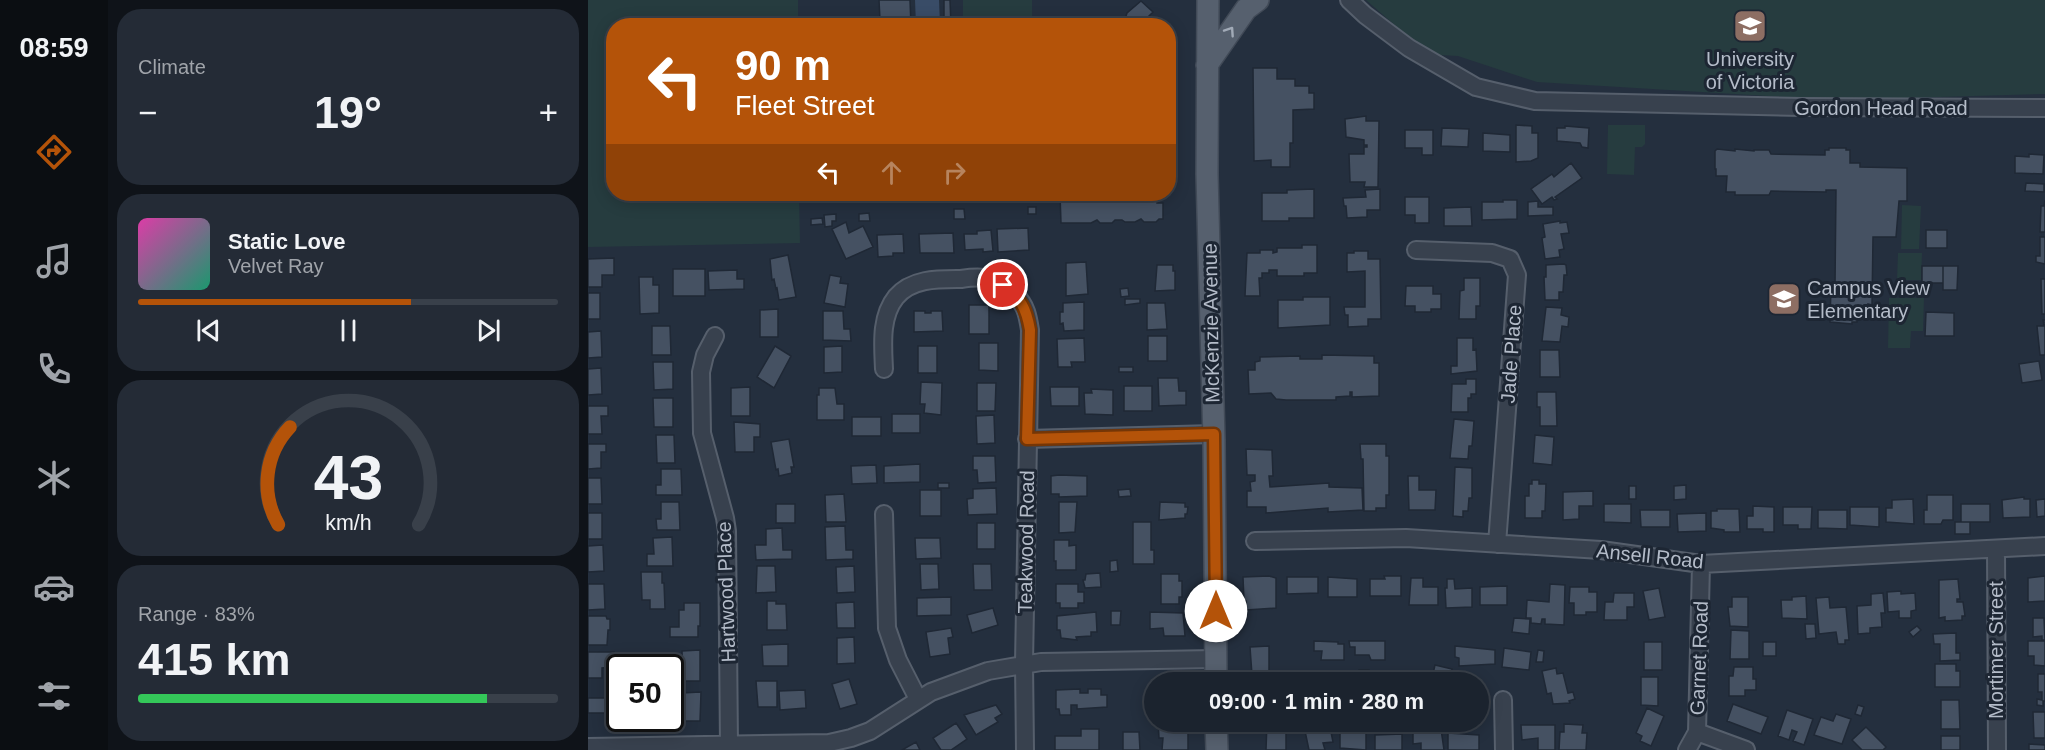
<!DOCTYPE html>
<meta charset="utf-8">
<style>
:root{--surface:#1b232e;--page:#242b36;--text:#f1f3f6;--muted:#a0a4aa;--line:#39404a;--accent:#b45309}
body{margin:0;font-family:Helvetica,sans-serif;background:var(--page);color:var(--text);height:100vh;display:flex;flex-direction:column;font-size:22px;white-space:nowrap}
*{box-sizing:border-box;margin:0}
p{font-size:20px;color:var(--muted)}
.icon{flex:none;width:33px;height:33px;fill:none;stroke:currentColor;stroke-width:2;stroke-linecap:round;stroke-linejoin:round}
.map{position:relative;flex:1;overflow:hidden}
.panel{display:flex;flex-direction:column;gap:9px;padding:9px;background:#0f1319;width:480px}
.panel>*{flex:none}
.banner{position:absolute;left:18px;top:18px;width:570px;height:183px;border-radius:24px;box-shadow:0 3px 15px #0003,0 0 0 2px var(--line);background:#b45309;color:#fff;overflow:hidden}
.speed{position:absolute;left:18px;top:654px;display:flex;gap:12px;font-size:30px;font-weight:700;text-align:center}
.speed>*{display:grid;place-content:center;width:78px;height:78px;border-radius:50%;background:var(--surface);box-shadow:0 3px 15px #0003,0 0 0 2px var(--line);line-height:1}
.speed .limit{border:3px solid #111;border-radius:9px;background:#fff;color:#111}
.pin{position:absolute;display:grid;place-items:center;width:51px;height:51px;color:#fff;margin:-26px;border:3px solid #fff;border-radius:50%;box-shadow:0 2px 6px #0007}
.me{position:absolute;width:66px;margin:-33px;rotate:0deg;stroke-linejoin:round;filter:drop-shadow(0 0 4px #0008)}
.turn{display:flex;align-items:center;gap:21px;height:126px;padding:0 30px;font-size:27px}
.turn .icon{width:78px;height:78px;stroke-width:2.5}
.turn b{display:block;font-size:42px;line-height:51px}
.lanes{display:flex;align-items:center;height:57px;padding:0 30px;background:#0003;justify-content:center;gap:30px;direction:ltr}
.lanes .off{opacity:.35}
.big{font-size:45px;font-weight:700;line-height:1.1}
.panel .card{flex:1;display:flex;flex-direction:column;justify-content:center;gap:9px;min-width:0;padding:0 21px;border-radius:24px;background:var(--page)}
.panel .dial{align-items:center;gap:0}
.dial svg{height:156px;overflow:visible;fill:none;stroke:var(--line);stroke-width:7;stroke-linecap:round;text-anchor:middle}
.dial text{fill:var(--text);stroke:none}
.song{display:flex;align-items:center;gap:18px}
.cover{width:72px;height:72px;border-radius:9px;background:linear-gradient(135deg,hsl(320 70% 55%),hsl(160 70% 35%))}
.played{height:6px;border-radius:3px;background:linear-gradient(90deg,var(--accent) 65%,var(--line) 65%)}
.keys{display:flex;justify-content:space-around;direction:ltr}
.heat{display:flex;justify-content:space-between;align-items:center;font-size:33px;direction:ltr}
.charge{height:9px;border-radius:4px;background:linear-gradient(90deg,#34c759 83%,var(--line) 0)}
.trip{position:absolute;left:556px;top:672px;width:345px;height:60px;border-radius:30px;background:var(--surface);box-shadow:0 3px 15px #0003,0 0 0 2px var(--line);font-weight:700;line-height:60px;text-align:center}
main{display:flex;flex:1;min-height:0}
.tab-bar{display:flex;flex-direction:column;width:108px;justify-content:space-around;align-items:center;background:#0b0e12;color:var(--muted)}
.tab-bar .icon{width:42px;height:42px}
.tab-bar .on{color:var(--accent)}
.tab-bar b{font-size:27px;color:var(--text)}
.map>svg:first-child{display:block}
.green{fill:#263c3f}
.water{fill:#394c67}
.building{fill:#455162;stroke:#1f2835;stroke-width:1.5}
.lines{fill:none;stroke-linecap:round;stroke-linejoin:round}
.minor-casing{stroke:#565f6c;stroke-width:20}
.major-casing{stroke:#414a57;stroke-width:24}
.minor{stroke:#38414e;stroke-width:16}
.major{stroke:#56606e;stroke-width:21}
.oneway{stroke:#a1aab7}
.route-casing{stroke:#753606;stroke-width:15}
.route{stroke:#b45309;stroke-width:10}
.labels{text-anchor:middle;dominant-baseline:central;stroke-width:6;stroke-linejoin:round;paint-order:stroke}
.poi-label{font-size:20px;fill:#b4bcc9;stroke:#1d2633}
.street-label{font-size:20px;fill:#b4bcc9;stroke:#1d2633}
</style>
<main>
<nav class="tab-bar">
<b>08:59</b>
<svg class="icon on" aria-label="directions" viewBox="0 0 24 24"><path d="M12 3l9 9-9 9-9-9zM9 14v-3h6M13 9l2 2-2 2"/></svg>
<svg class="icon" aria-label="music" viewBox="0 0 24 24"><path d="M9 18V5l10-2v13"/><circle cx="6" cy="18" r="3"/><circle cx="16" cy="16" r="3"/></svg>
<svg class="icon" aria-label="phone" viewBox="0 0 24 24"><path d="M5 4h4l2 5-3 2q2 4 5 5l2-3 5 2v4C11 20 4 13 5 4z"/></svg>
<svg class="icon" aria-label="climate" viewBox="0 0 24 24"><path d="M12 3v18M4 7l16 10M4 17L20 7"/></svg>
<svg class="icon" aria-label="car" viewBox="0 0 24 24"><path d="M5 17H2v-5l4-1 3-4h7l3 4 3 1v5h-3M9 17h6M6 11h13"/><circle cx="7" cy="17" r="2"/><circle cx="17" cy="17" r="2"/></svg>
<svg class="icon" aria-label="filters" viewBox="0 0 24 24"><path d="M4 7h16M4 17h16"/><circle cx="9" cy="7" r="2"/><circle cx="15" cy="17" r="2"/></svg>
</nav>
<section class="panel">
<div class="card"><p>Climate</p>
<div class="heat"><a>−</a><b class="big">19°</b><a>+</a></div>
</div>
<div class="card">
<div class="song"><i class="cover"></i><div><b>Static Love</b><p>Velvet Ray</p></div></div>
<div class="played"></div>
<div class="keys"><svg class="icon" aria-label="previous" viewBox="0 0 24 24"><path d="M18 5L8 12l10 7zM5 5v14"/></svg><svg class="icon" aria-label="pause" viewBox="0 0 24 24"><path d="M8 5v14M16 5v14"/></svg><svg class="icon" aria-label="next" viewBox="0 0 24 24"><path d="M6 5l10 7-10 7zM19 5v14"/></svg></div>
</div>
<div class="card dial"><svg viewBox="0 0 100 80">
<path d="M14 69A42 42 0 1 1 86 69"/>
<path d="M14 69A42 42 0 0 1 20 19" stroke="#b45309"/>
<text x="50" y="56" font-size="32" font-weight="700">43</text>
<text x="50" y="72" font-size="11">km/h</text>
</svg></div>
<div class="card"><p>Range · 83%</p><b class="big">415 km</b><div class="charge"></div></div>
</section>
<div class="map">
<svg width="1457" height="750" viewBox="0 0 1457 750">
<rect width="100%" height="100%" fill="#242f3e"/>
<!-- green -->
<path class="green" d="M0,0H210V25L26,26V194H211L212,243L0,247Z
M375,0H444V25H375Z
M778,0H1457V94L1248,100L949,82L870,56L852,55L817,34Z
M1020,125H1057V144L1054,147H1047L1046,175L1019,174Z
M1314,205L1333,206L1331,249H1313Z
M1310,253H1334L1333,280H1309Z
M1301,298H1336L1335,331H1323L1322,348H1300Z"/>
<!-- water -->
<path class="water" d="M327,0H351L352,25H328Z"/>
<!-- building -->
<path class="building" d="M291,0H322L323,26H230V21L292,20Z
M356,0H362L363,26H356Z
M553,1L565,12L559,18L567,26H527L533,19H537L539,13Z
M665,68H689V79H707V86H721V93H726V109L705,110V143H702V167H683V160L666,161Z
M778,116V121H791L790,187H776L777,182H762L761,154H776V147H779V145H776V140L758,137L757,119Z
M928,125L944,126V133H950V158L943,161L928,162Z
M977,126L1001,128L1000,148L994,147L992,143L969,141V128H977Z
M854,128L881,129L880,147L853,146Z
M817,130H845V155H834V148H817Z
M895,133L922,135V152L895,151Z
M1241,148H1258V150H1262V163H1272V167L1319,168V201H1311L1308,237H1285L1284,305L1280,304V315H1269V322H1264V324L1242,322L1243,286H1247L1248,190H1238V192L1183,191L1181,195H1147V192H1138L1139,176H1128V169H1127V151L1129,149L1147,151V149L1166,151V150H1181L1183,154L1237,155V150H1241Z
M1441,154L1456,155L1455,174L1427,173V156L1441,157Z
M983,163L994,178L967,197L969,199L966,200L964,197L954,204L943,189L964,174L966,177Z
M1438,183L1456,184V192L1437,191Z
M726,189V218H701V221H674V193H699V190Z
M792,189V210H779V217L759,218L758,206H756L755,198L778,197L777,190Z
M232,194H335L232,196Z
M472,194H569V203H575V219H571L568,222H556L553,219L547,222H537L534,220H527L524,223H512L509,220L503,223H473Z
M817,197H841V223H827V215H817Z
M915,200H929V219L894,220V202H915Z
M1457,200V232H1452L1453,206H1456Z
M950,201V207H965V215L940,216V202Z
M440,207H448V214H440Z
M883,207L884,226H856V208Z
M366,209H376L377,219H366Z
M281,213L282,221H271V214Z
M248,214V221H244V226L237,227L236,215Z
M234,218L235,224L223,225V219Z
M972,221V223L979,222L981,233L973,234L976,249L971,250L972,257L957,259L954,238L957,237L955,224Z
M258,222L261,233L275,226L285,247L258,259L244,229Z
M440,228L441,250L410,252L409,229Z
M403,230L405,251L395,252V249L377,250L376,234H389V231Z
M1338,230H1359V248H1338Z
M365,233L366,253H332L331,234Z
M315,234L316,253H305V256L290,257L289,235Z
M1452,237H1457V264L1448,262V256H1452Z
M714,245H729V273H716V276H689V270H681V273H674V278H671L672,296H657L659,253H672V250H685V253L689,252V248H714Z
M766,251H780V259H792L793,319H780V326L760,327V315H757L756,307H777V271L759,272V253H766Z
M200,255L208,297L191,300L189,288L188,289L186,279L184,280L182,259Z
M26,258V275H14V287H0V259Z
M498,262L500,294L478,296V263Z
M976,264L978,265L979,275H976L975,292H971V300H957L956,277H958V265Z
M569,265H585V271H587V290L567,291Z
M1334,266H1355V283H1334Z
M1355,266H1370L1369,290H1355Z
M85,269H117V296H85Z
M149,270V279H156V289L121,290L120,271Z
M242,275L253,277L252,283L260,284L257,307L236,303Z
M51,277H65V285H71V313L52,314Z
M876,278H892V306H888V319H871L872,291L876,290Z
M1453,279H1457V314H1454Z
M818,286H845V294H853V309H843V312H827V306H817Z
M540,288L541,296L533,297L532,289Z
M0,293H12V319H0Z
M715,297H742V325L690,328V300H715Z
M537,299H552V303L537,305Z
M496,302V330L476,331L475,323L472,324V312H475V303Z
M559,303H577L579,329L559,330Z
M381,305H401V334H381Z
M958,307L974,308L973,315L981,317L980,327L974,326L972,342L954,341Z
M190,309V337H172V310Z
M235,311H255L256,329H262L263,341L235,340Z
M326,311H337V313H343V311H354L355,331L326,332Z
M1338,312L1366,313V336H1337Z
M1455,320H1457V355H1452L1449,326H1456Z
M64,326H82L83,355H64Z
M13,331L14,357L0,358V332Z
M560,336H579V361H560Z
M496,338L497,362H483L484,367H470L469,339Z
M869,338H885V350L888,349L889,371L863,374V366H869Z
M391,343H410V371L391,370Z
M187,346L203,356L186,388L169,377Z
M254,346V372L236,373V347Z
M330,346H349V373H330Z
M952,350H971L972,377H952Z
M734,355L786,356V363H791V396L764,397V392H762V396L748,397V400H698L688,399L683,393L661,394L660,370H667V362L672,361V357L712,356V359H734Z
M1451,361L1454,380L1434,383L1431,364Z
M65,362H85V389L66,390Z
M531,367H545V372H531Z
M13,368L14,394L0,395V369Z
M570,378H590L591,391H598V405L571,406Z
M878,379H888V394H883V398H880V412H863L864,384H878Z
M333,382L354,383L353,415L336,413L337,404H332Z
M389,383H408L407,411H389Z
M536,386H564V411H536Z
M162,387V416H143V388Z
M462,387H491V406H463Z
M231,388H247L249,404H256V420H229V395H231Z
M503,389L525,390V415L497,414L496,393H504Z
M949,392H968L969,426H952V407H949Z
M65,398H85V427H66Z
M0,406H20V416H13L14,434H0Z
M304,414H332V433H304Z
M406,415L407,443L389,444L388,416Z
M264,417H293V436H264Z
M866,419L886,421L884,446H881L880,459L862,458Z
M146,422L172,424V437H166V452H147Z
M68,435H86L87,463H69Z
M947,435L966,437L964,465L945,463Z
M201,439L206,467H203L204,473L191,476L190,469L188,470L183,442Z
M0,444H18V452H13V468L0,469Z
M772,444H798V456H801V495H798V508H788V511H776L775,459H773Z
M658,449L684,450L685,476H681L682,487L741,483V487L774,488L775,510L740,512V508L678,513V507H659V491H663L662,482L667,481V475H659Z
M385,456H407L408,482L390,483L389,470H385Z
M332,464V482L296,483V466Z
M288,465L289,483L264,484L263,466Z
M867,467L884,468V498H881L880,511H875V517L865,516Z
M73,469H93L94,495H68V485H73Z
M471,475L499,476V496L471,497V494H463V476Z
M820,476H831V490H848L847,510H821Z
M0,478H13L14,504H0Z
M944,480H951V484H958L957,511H954V518H937V496H941V484H944Z
M350,483H361V488H350Z
M1098,485V499L1086,500V486Z
M1041,486H1048V499H1041Z
M408,488L409,514L380,515L379,499L385,498V489Z
M542,489L543,496L531,497L530,490Z
M332,490H353V516H332Z
M1005,491V506H991V519L975,520V492Z
M256,494L258,522H238L237,495Z
M1339,495H1365V520H1355L1353,524H1336V510H1339Z
M1436,497V499H1442V517L1415,518L1414,500Z
M1325,499L1326,524L1298,522V508H1304V500Z
M1457,499V516L1449,517L1448,500Z
M73,502H91L92,530H69L68,519H73Z
M471,502H489L487,532L471,533Z
M572,502L597,503V507H600L599,514H597V518L571,520Z
M188,504H207V523H188Z
M1016,504H1043V523L1016,522Z
M1373,504H1402V522H1373Z
M1165,506L1186,507V532H1175V529H1159V516H1165Z
M1195,507H1224L1223,529H1210V525H1195Z
M1262,507H1291V527L1262,525Z
M1129,509H1151L1152,532H1136V530L1123,528V511H1129Z
M1052,510H1082V527H1053Z
M1230,510H1259V529L1230,528Z
M0,513H14V539H0Z
M1118,513V531L1090,532L1089,514Z
M545,522H563V550H566V564H545Z
M1367,522H1382V534H1367Z
M389,523H407V549H389Z
M257,526L258,550H265V559L238,560L237,527Z
M194,528L195,550H204V559L168,560L167,545H178V529Z
M84,537L85,566H59V554H66L65,538Z
M327,538H352L353,558L328,559Z
M466,540H481V546L488,545V570H468V561H466Z
M15,545L16,571L0,572V546Z
M529,560L530,571L522,572V561Z
M332,564H350L351,589L333,590Z
M385,564H403L404,590H386Z
M169,566H187L188,592L168,593Z
M266,566L267,592L249,593L248,567Z
M53,572H74V583H76L77,609H62V600H54Z
M512,573L513,587L497,588L495,580H497L498,574Z
M573,574H591V581H594V597H591V604H573Z
M681,576L688,578V608L658,610V601H656L655,577Z
M796,576H813V596H782V579H797Z
M1457,576V601L1440,602V578Z
M699,577H730V593L699,594Z
M740,577L769,579V597H740Z
M823,578H835V587H850V605H821Z
M859,579H866L867,589L884,588V607L858,608L857,588H859Z
M1370,579L1372,599H1369V602H1375L1377,616H1374V620L1357,621V617L1351,618V580Z
M0,584H16L17,609L0,610Z
M468,584H490V592H496V603H490V608H472V603H468Z
M962,584L977,585L976,625L957,624V619H954L953,624L943,623V618H938L939,600L961,602Z
M919,586V605H892V587Z
M982,587H1001V592H1009V612H998V615H986V603H981Z
M1071,588L1077,617L1061,620L1055,591Z
M1313,591V594L1327,593L1328,610L1323,611V618H1311V611L1300,612L1299,592Z
M1026,593H1046V607H1039V620H1016L1017,602H1025Z
M1295,593L1297,613H1293L1294,627L1282,628V633L1270,634L1269,606L1283,605V594Z
M1218,596L1219,619L1194,618L1193,600H1204V597Z
M363,597V615L329,616V598Z
M1144,597H1160V627L1142,626L1140,607H1144Z
M1241,597L1242,608L1258,607L1261,640H1257V644H1250L1248,632L1231,634L1228,598Z
M179,601H188V604H198L199,630H179Z
M266,602L267,628H249L248,603Z
M96,603H112V626H110V637H82V627H91V610H96Z
M405,608L410,625L384,633L379,615Z
M523,611H533L532,625H523Z
M508,612L509,632H503V636L488,637L489,640L473,638L472,630H469V616Z
M562,612L595,613L597,636H576L575,628L562,629Z
M0,616H18L19,619H22V630H20L19,645H0Z
M926,618L942,619L941,634L924,632Z
M1445,618H1456L1457,640H1454V636L1445,637Z
M1217,624H1227L1228,638L1218,639Z
M1329,626L1333,630L1325,637L1321,632Z
M363,628L365,637L360,638L362,654L342,657L338,632Z
M1143,630L1161,631V659H1142Z
M1368,633V653H1372V660L1352,661V644H1346L1345,634Z
M266,637L267,663L249,664V638Z
M726,641L750,642V644H756V660H733L734,651H726Z
M761,641H797V660H783L781,655H767V647H762Z
M1440,641H1457V666L1446,665V656H1440Z
M1056,642H1074V670H1056Z
M1175,642H1188V656H1175Z
M200,644V666H175L174,645Z
M681,646V675H664L662,647Z
M867,646L907,650V664L871,666V658L867,657Z
M916,648L943,652L941,670L914,667Z
M112,650V681H95L94,651Z
M950,650L956,651L955,662H948Z
M0,652H26V667L14,668V678H0Z
M72,657V668H61V658Z
M1347,664H1368V671H1372V687H1347Z
M847,665L864,669L861,682H863H839L840,677L844,678Z
M1146,667H1165V679H1168V690H1157V696H1141V676H1145Z
M968,668L969,674L975,673L980,693L985,692L987,699L981,701L982,703L965,704L963,693L959,694L954,671Z
M771,670H781V679L794,678L797,679V682H762V679L771,678Z
M1450,674H1457V701H1455V706L1449,705V699L1454,700V692H1450Z
M1053,677H1070V706L1053,705Z
M747,678L758,680V682H723V680L727,679Z
M261,679L269,704L252,709L244,684Z
M168,681H189V707H170Z
M492,689V693H500V689H513V695H519V707L489,709V705H483V715H472L471,709H468V690Z
M217,690L218,708L192,710L191,691Z
M113,692L112,721H93V693Z
M0,698H32V711H29V713H0Z
M1353,700H1371L1372,729H1353Z
M1145,704L1180,717L1173,734L1139,721Z
M408,705L414,714L407,718L410,722L388,735L376,715Z
M1270,705L1276,707L1273,716L1267,714Z
M1059,708L1076,716L1063,746L1052,741L1054,736L1048,733Z
M1199,710L1225,719L1216,745L1205,741L1209,732L1204,730L1201,740L1190,736Z
M1445,712H1457V738H1446Z
M1248,714L1263,719L1254,744L1226,735L1233,717L1245,721Z
M570,722H600V750H574L575,738H571Z
M679,722H698V750H678Z
M368,723L379,739L363,750H353L345,738Z
M976,724L995,725L994,733H999L998,750H971L972,732H976Z
M933,725H967V750H950V738L934,740Z
M825,726H847V730L853,729L856,750H833V743L825,744Z
M742,727L745,742L735,743L737,750H721L717,731Z
M1278,727L1298,747L1295,750H1274L1264,740Z
M493,729H511V750H467V736H493Z
M752,730H778V750L752,748Z
M535,732H551L552,750H535Z
M860,733L891,735V750H860Z
M814,734V750H787V735Z
M1353,736H1372V750H1353Z
M328,742L332,750H314Z
M1441,744L1457,745V750H1441Z"/>
<g class="lines">
<defs>
<path id="minor" d="M761,0L777,15L821,48L888,87L947,101L1213,107L1457,108
M828,250L904,253L922,259L929,275L909,544
M127,336L117,355L113,372L114,433L137,518L139,531L141,746
M296,369C295,345 292,317 308,297C324,278 351,279 373,279C380,278 389,277 396,278C408,281 420,288 428,296C438,305 440,317 442,330L436,663L437,750
M439,439L626,434
M296,514L299,628L310,660L330,699
M667,541L818,538L1013,550L1113,564L1457,546
M1408,549L1409,750
M915,700L916,750
M1109,732L1158,750
M0,747L241,743L263,738L282,731L343,692L400,671L453,662L627,659
M1099,750L1109,732L1113,564"/>
<path id="major" d="M620,0L619,174L626,440L628,682
M619,65L658,9L670,0
M628,722L629,750"/>
</defs>
<!-- minor casing -->
<use href="#minor" class="minor-casing"/>
<!-- major casing -->
<use href="#major" class="major-casing"/>
<!-- minor -->
<use href="#minor" class="minor"/>
<!-- major -->
<use href="#major" class="major"/>
</g>
<!-- one-way arrows -->
<defs><path id="oneway-chevron" d="M-2-3.5L2.5 0L-2 3.5" fill="none" stroke-width="1.6" stroke-linecap="round" stroke-linejoin="round" transform="scale(1.5)"/></defs>
<use class="oneway" href="#oneway-chevron" transform="translate(642 31) rotate(-56)"/>
<g class="lines">
<defs>
<path id="route" d="M415,285C433,299 438,307 442,330L439,439L626,434L628,611"/>
</defs>
<!-- route casing -->
<use href="#route" class="route-casing"/>
<!-- route -->
<use href="#route" class="route"/>
</g>
<!-- icons -->
<defs>
<symbol id="university-square" viewBox="-11 -11 22 22"><rect x="-9" y="-9" width="18" height="18" rx="4" fill="#8d6e63" stroke="#1d2633"/><path d="M0-5L7-2L0 1L-7-2ZM-4 1L0 2.5L4 1V4Q0 6-4 4Z" fill="#fff"/></symbol>
<symbol id="school-square" viewBox="-11 -11 22 22"><rect x="-9" y="-9" width="18" height="18" rx="4" fill="#8d6e63" stroke="#1d2633"/><path d="M0-5L7-2L0 1L-7-2ZM-4 1L0 2.5L4 1V4Q0 6-4 4Z" fill="#fff"/></symbol>
</defs>
<g fill-rule="evenodd">
<use href="#university-square" x="1143" y="7" width="38" height="38"/>
<use href="#school-square" x="1177" y="280" width="38" height="38"/>
</g>
<g class="labels">
<!-- poi labels -->
<g class="poi-label">
<text x="1162" y="59">University<tspan x="1162" dy="23">of Victoria</tspan></text>
<text x="1219" y="288" text-anchor="start">Campus View<tspan x="1219" dy="23">Elementary</tspan></text>
</g>
<!-- street labels -->
<g class="street-label">
<text x="1293" y="108">Gordon Head Road</text>
<text transform="translate(623 323) rotate(-91)">McKenzie Avenue</text>
<text transform="translate(923 354) rotate(-86)">Jade Place</text>
<text transform="translate(438 542) rotate(-89)">Teakwood Road</text>
<text transform="translate(1062 556) rotate(6)">Ansell Road</text>
<text transform="translate(138 592) rotate(-92)">Hartwood Place</text>
<text transform="translate(1408 650) rotate(-90)">Mortimer Street</text>
<text transform="translate(1111 658) rotate(-88)">Garnet Road</text>
</g>
</g>
</svg>
<div class="speed"><div class="limit">50</div></div>
<div class="pin" style="left:415px;top:285px;background:#d93025"><svg class="icon" aria-label="arrive" viewBox="0 0 24 24"><path d="M6 21V4h12l-3 4 3 4H6"/></svg></div>
<svg class="me" style="left:628px;top:611px" viewBox="-20 -20 40 40"><circle r="19" fill="#fff"/><path d="M0-13L10 11 0 6-10 11z" fill="#b45309"/></svg>
<div class="trip">09:00 · 1 min · 280 m</div>
<div class="banner">
<div class="turn"><svg class="icon" aria-label="left" viewBox="0 0 24 24"><path d="M17 20v-9H6M10 6l-5 5 5 5"/></svg><div><b>90 m</b>Fleet Street</div></div>
<div class="lanes"><svg class="icon" aria-label="left" viewBox="0 0 24 24"><path d="M17 20v-9H6M10 6l-5 5 5 5"/></svg><svg class="icon off" aria-label="ahead" viewBox="0 0 24 24"><path d="M12 20V5M6 11l6-6 6 6"/></svg><svg class="icon off" aria-label="right" viewBox="0 0 24 24"><path d="M7 20v-9h11M14 6l5 5-5 5"/></svg></div>
</div>
</div>
</main>
